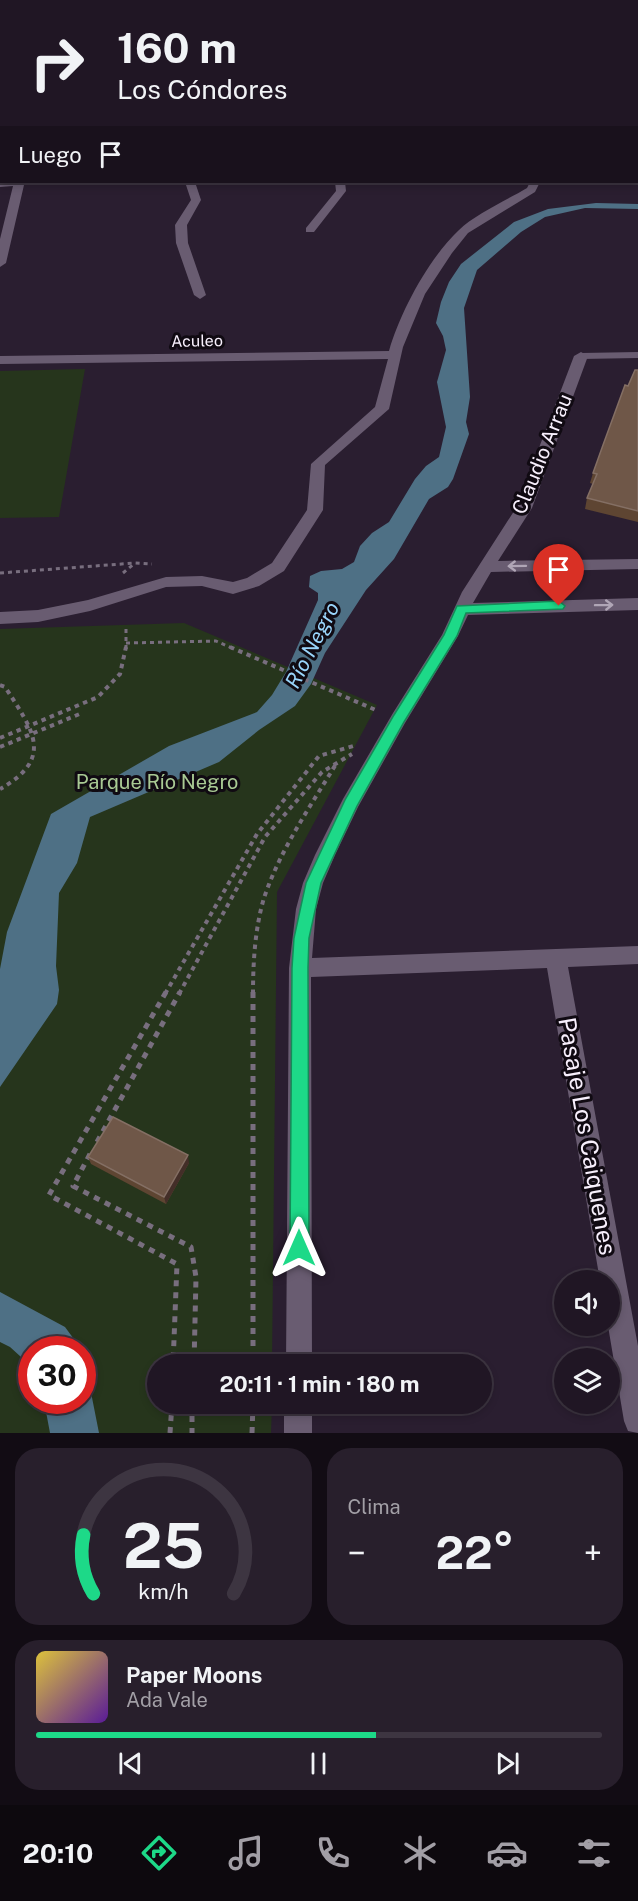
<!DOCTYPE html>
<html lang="es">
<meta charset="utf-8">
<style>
:root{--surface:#201624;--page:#281f2c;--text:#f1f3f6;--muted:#a29fa6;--line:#3d3541;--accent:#1dd988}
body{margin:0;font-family:"Public Sans",sans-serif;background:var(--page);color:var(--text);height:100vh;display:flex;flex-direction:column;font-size:22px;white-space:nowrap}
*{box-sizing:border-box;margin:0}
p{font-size:20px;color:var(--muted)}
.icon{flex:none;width:33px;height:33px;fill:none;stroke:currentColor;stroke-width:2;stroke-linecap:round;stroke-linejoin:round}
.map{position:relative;height:1433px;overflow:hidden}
.sheet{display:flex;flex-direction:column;gap:15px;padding:15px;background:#120c14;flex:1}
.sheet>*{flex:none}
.hud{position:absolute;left:0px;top:0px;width:639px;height:183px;box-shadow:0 3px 9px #0003,0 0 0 2px var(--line);background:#201624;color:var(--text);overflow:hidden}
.controls{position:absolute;left:554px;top:1270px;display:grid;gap:12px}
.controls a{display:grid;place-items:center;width:66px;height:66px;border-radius:50%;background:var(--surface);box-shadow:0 3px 9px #0003,0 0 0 2px var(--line);font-size:30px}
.speed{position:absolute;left:18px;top:1336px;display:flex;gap:12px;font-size:30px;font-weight:700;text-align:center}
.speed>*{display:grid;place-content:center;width:78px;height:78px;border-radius:50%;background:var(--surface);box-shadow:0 3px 9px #0003,0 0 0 2px var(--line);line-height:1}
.speed .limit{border:9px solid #d22;background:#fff;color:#111}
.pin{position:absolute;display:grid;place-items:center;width:51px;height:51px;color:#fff;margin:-62px -26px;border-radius:50% 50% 50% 0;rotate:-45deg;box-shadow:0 0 6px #0007}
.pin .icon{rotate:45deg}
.me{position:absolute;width:66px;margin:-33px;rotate:0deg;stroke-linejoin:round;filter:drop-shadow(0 0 4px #0008)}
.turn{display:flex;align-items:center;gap:21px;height:126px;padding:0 18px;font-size:27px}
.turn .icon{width:78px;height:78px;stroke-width:2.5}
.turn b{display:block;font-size:42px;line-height:51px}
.then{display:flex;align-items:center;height:57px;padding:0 18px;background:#0003;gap:12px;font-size:22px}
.big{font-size:45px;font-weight:700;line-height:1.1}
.sheet .widget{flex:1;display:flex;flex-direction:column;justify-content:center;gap:9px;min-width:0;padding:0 21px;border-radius:24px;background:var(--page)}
.sheet .dial{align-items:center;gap:0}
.dial svg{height:156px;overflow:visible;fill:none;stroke:var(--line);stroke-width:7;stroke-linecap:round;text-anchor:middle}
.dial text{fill:var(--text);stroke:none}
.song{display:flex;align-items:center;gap:18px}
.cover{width:72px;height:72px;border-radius:9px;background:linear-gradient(135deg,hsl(50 70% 55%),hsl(270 70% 35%))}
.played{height:6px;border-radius:3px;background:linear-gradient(90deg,var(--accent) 60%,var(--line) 60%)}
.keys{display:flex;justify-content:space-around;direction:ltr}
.heat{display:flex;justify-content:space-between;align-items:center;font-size:33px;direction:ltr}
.sheet .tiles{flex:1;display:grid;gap:15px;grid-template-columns:1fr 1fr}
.widget:last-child{grid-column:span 2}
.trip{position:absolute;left:147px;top:1354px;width:345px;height:60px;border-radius:30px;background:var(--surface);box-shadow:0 3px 9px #0003,0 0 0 2px var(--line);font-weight:700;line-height:60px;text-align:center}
.tab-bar{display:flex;height:96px;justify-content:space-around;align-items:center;background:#0d090e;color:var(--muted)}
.tab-bar .icon{width:42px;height:42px}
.tab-bar .selected{color:var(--accent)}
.tab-bar b{font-size:27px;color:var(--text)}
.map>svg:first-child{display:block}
.green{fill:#26351c;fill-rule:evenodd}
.water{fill:#4e7085}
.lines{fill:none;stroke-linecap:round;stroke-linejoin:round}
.path-far2{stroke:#786e7e;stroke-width:3;stroke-dasharray:4 4;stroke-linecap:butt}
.path-far1{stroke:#786e7e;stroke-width:4;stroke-dasharray:4.5 4.5;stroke-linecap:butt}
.path{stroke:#786e7e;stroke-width:5;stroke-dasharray:6 6;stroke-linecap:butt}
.lane{fill:#695c71;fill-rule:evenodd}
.street{fill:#695c71;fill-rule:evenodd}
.wall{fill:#5e4532}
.shaded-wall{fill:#432e28}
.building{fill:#6f5748;stroke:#846f64;stroke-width:1.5}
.oneway{stroke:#b0a6b6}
.route{fill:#1dd988;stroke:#138d58;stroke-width:1.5}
.labels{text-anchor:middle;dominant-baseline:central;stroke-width:6;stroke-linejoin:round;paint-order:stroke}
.far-street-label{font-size:16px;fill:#f7effc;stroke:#100a12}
.street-label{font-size:20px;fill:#f7effc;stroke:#100a12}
.park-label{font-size:20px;fill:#a9ca94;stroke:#100a12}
.water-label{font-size:21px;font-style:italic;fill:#99d5fb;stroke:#100a12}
.near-street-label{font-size:24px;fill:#f7effc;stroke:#100a12}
</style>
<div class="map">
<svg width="638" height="1433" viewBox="0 0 638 1433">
<rect width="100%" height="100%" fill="#2a1e30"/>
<!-- green -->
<path class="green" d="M85,369L59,517L0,518V371Z
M184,623L377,705L277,892L272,1365H158V1404H272L271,1433H0V629ZM32,1350H82V1401H32Z"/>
<!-- water -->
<path class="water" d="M596,203L638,204V209L585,208L545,217L521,232L477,270L464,308L470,397L466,422L469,434L453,479L448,487L429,499L394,559L366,590L325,653L311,684L295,706L259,730L219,762L90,817L77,863L59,893L56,966L59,990L57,1004L0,1087V969L7,932L51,814L169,746L257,712L272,695L286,672L318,600V593L309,587L310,576L321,571L342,569L354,562L360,546L372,533L389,522L415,479L426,466L439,457L446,427L437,382L446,350L443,336L436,323L441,302L449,282L461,264L514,222L548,209Z
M0,1292L65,1327L82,1350H32L31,1366L10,1347L0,1342Z
M83,1352L99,1433H50L44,1401H82Z"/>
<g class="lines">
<!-- path-far2 -->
<path class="path-far2" d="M0,573L135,563L152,564
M123,573L135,563
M126,643L216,641L234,649
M126,649V626"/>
<!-- path-far1 -->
<path class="path-far1" d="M230,647L378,711
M0,685L5,687C33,730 55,758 0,789
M0,738L98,697L120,674L126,647
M0,747L82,713
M165,994L257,834L319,756L357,745
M179,994L265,837L322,772L352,754
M253,994C253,962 255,928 264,898C280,850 310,807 336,764"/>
<!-- path -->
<path class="path" d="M166,992L49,1195L177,1264L173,1365
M253,992V1365
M97,1142L180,992
M90,1154L73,1186L191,1247L196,1277L194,1365
M192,1404V1433
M170,1433L172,1404
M252,1433L253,1404"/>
<!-- lane -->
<path class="lane" d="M638,352V358L581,359L576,356L581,353Z"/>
<!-- street -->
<path class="street" d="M384,0H392L393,2H385Z
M0,33H2V39H0Z
M0,71H2V77H0Z
M0,181L27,182L24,185L6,263L0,267V239L13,186L0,187Z
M185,182H195L201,200L187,225L188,243L206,295L200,299L194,295L176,243L175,225L191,200Z
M335,182H345L346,191L314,232H306V228L336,191Z
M530,182H540L535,192L468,233L452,253L425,294L403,347L389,409L325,465L323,510L284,571L259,586L233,594L202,586L166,587L90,611L38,622L0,624V612L38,610L88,600L166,577L202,576L233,582L247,578L272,563L307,510L311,464L375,407L388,359L0,364V356L389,351C400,312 429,258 459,230C474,215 507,200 527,188Z
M581,352L588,356L532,508L498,561L638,559V569L491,572L473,603L638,598V610L468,615L458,636L405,723L358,807L335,855L323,883L316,909L312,958L638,946V964L568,967L638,1346V1433L628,1431L624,1421L608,1326L609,1281H600L547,968L311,977L312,1365H286L289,968L296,909L303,883L315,855L343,799L393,713L442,635L462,592L516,508L574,356Z
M284,1404H312V1433H284Z"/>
</g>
<!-- wall -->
<path class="wall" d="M638,370V522L585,509L587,498L593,484L590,483L593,473L628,386Z
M88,1157L189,1163L166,1204L91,1164Z"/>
<!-- shaded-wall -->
<path class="shaded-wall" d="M0,0H14V2H2V11H0Z
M188,1155L189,1163L166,1204L164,1197Z"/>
<!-- building -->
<path class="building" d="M635,370H638V511L587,498L597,474L593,473L603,445L625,385L628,386Z
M113,1117L188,1155L164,1197L88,1157Z"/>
<!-- one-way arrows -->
<defs><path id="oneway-shaft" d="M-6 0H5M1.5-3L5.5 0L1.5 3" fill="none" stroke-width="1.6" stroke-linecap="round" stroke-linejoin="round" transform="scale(1.5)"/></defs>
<g class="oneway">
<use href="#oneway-shaft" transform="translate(517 566) rotate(179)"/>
<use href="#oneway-shaft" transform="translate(604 605) rotate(-1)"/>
</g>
<!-- route -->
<path class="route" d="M559,601L565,606L563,609L466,613L457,636L404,722L357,806L321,883L309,938L308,968L309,1248L306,1255L299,1258L292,1255L290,1248L292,968L294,938L306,883L345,800L394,715L444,635L457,606Z"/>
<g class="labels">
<!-- far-street labels -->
<g class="far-street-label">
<text transform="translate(197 341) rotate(-1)">Aculeo</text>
</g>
<!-- street labels -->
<g class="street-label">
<text transform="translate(542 454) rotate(-68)">Claudio Arrau</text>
</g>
<!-- park labels -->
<g class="park-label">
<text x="157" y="782">Parque Río Negro</text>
</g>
<!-- water labels -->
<g class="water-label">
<text transform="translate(312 645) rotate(-63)">Río Negro</text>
</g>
<!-- near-street labels -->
<g class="near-street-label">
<text transform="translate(588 1136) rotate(80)">Pasaje Los Caiquenes</text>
</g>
</g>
</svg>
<div class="controls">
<a><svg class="icon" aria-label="sound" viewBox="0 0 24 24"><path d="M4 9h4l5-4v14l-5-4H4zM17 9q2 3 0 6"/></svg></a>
<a><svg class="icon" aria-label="layers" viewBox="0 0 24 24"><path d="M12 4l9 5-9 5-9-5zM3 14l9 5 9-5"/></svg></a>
</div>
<div class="speed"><div class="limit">30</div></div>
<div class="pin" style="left:559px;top:606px;background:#d93025"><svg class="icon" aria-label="arrive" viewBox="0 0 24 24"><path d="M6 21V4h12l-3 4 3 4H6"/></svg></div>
<svg class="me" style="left:299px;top:1248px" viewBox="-20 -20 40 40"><path d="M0-17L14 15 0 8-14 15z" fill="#1dd988" stroke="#fff" stroke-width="4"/></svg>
<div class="trip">20:11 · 1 min · 180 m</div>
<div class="hud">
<div class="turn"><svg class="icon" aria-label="right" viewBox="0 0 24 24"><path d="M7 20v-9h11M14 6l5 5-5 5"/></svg><div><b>160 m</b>Los Cóndores</div></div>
<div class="then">Luego<svg class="icon" aria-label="arrive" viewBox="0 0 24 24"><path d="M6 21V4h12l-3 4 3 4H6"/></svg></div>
</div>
</div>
<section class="sheet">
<div class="tiles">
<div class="widget dial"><svg viewBox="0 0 100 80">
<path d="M14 69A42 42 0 1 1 86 69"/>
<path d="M14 69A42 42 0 0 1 9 39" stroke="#1dd988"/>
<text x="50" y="56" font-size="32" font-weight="700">25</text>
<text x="50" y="72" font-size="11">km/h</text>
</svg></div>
<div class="widget"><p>Clima</p>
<div class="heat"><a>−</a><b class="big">22°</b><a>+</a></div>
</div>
<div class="widget">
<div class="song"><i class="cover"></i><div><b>Paper Moons</b><p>Ada Vale</p></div></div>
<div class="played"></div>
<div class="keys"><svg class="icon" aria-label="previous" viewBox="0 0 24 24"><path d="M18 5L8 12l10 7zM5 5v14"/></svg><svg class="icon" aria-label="pause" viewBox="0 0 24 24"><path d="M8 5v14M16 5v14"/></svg><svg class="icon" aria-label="next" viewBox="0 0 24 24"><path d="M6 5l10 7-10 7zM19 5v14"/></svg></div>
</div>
</div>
</section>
<nav class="tab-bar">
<b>20:10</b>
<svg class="icon selected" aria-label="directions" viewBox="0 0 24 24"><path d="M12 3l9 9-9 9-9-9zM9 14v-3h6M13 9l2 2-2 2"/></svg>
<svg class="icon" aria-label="music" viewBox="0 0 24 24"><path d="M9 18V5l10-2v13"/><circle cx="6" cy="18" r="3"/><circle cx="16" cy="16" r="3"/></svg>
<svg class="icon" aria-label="phone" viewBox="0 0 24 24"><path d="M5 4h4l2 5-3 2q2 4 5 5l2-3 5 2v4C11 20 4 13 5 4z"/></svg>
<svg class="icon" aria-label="climate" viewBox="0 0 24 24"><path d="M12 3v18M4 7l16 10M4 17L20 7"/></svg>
<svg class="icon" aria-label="car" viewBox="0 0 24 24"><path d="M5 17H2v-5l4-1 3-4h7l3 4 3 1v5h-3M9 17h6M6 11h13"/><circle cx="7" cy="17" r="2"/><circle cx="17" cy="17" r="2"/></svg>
<svg class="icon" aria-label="filters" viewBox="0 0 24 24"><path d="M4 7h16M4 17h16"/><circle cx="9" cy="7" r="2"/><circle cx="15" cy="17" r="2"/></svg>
</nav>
